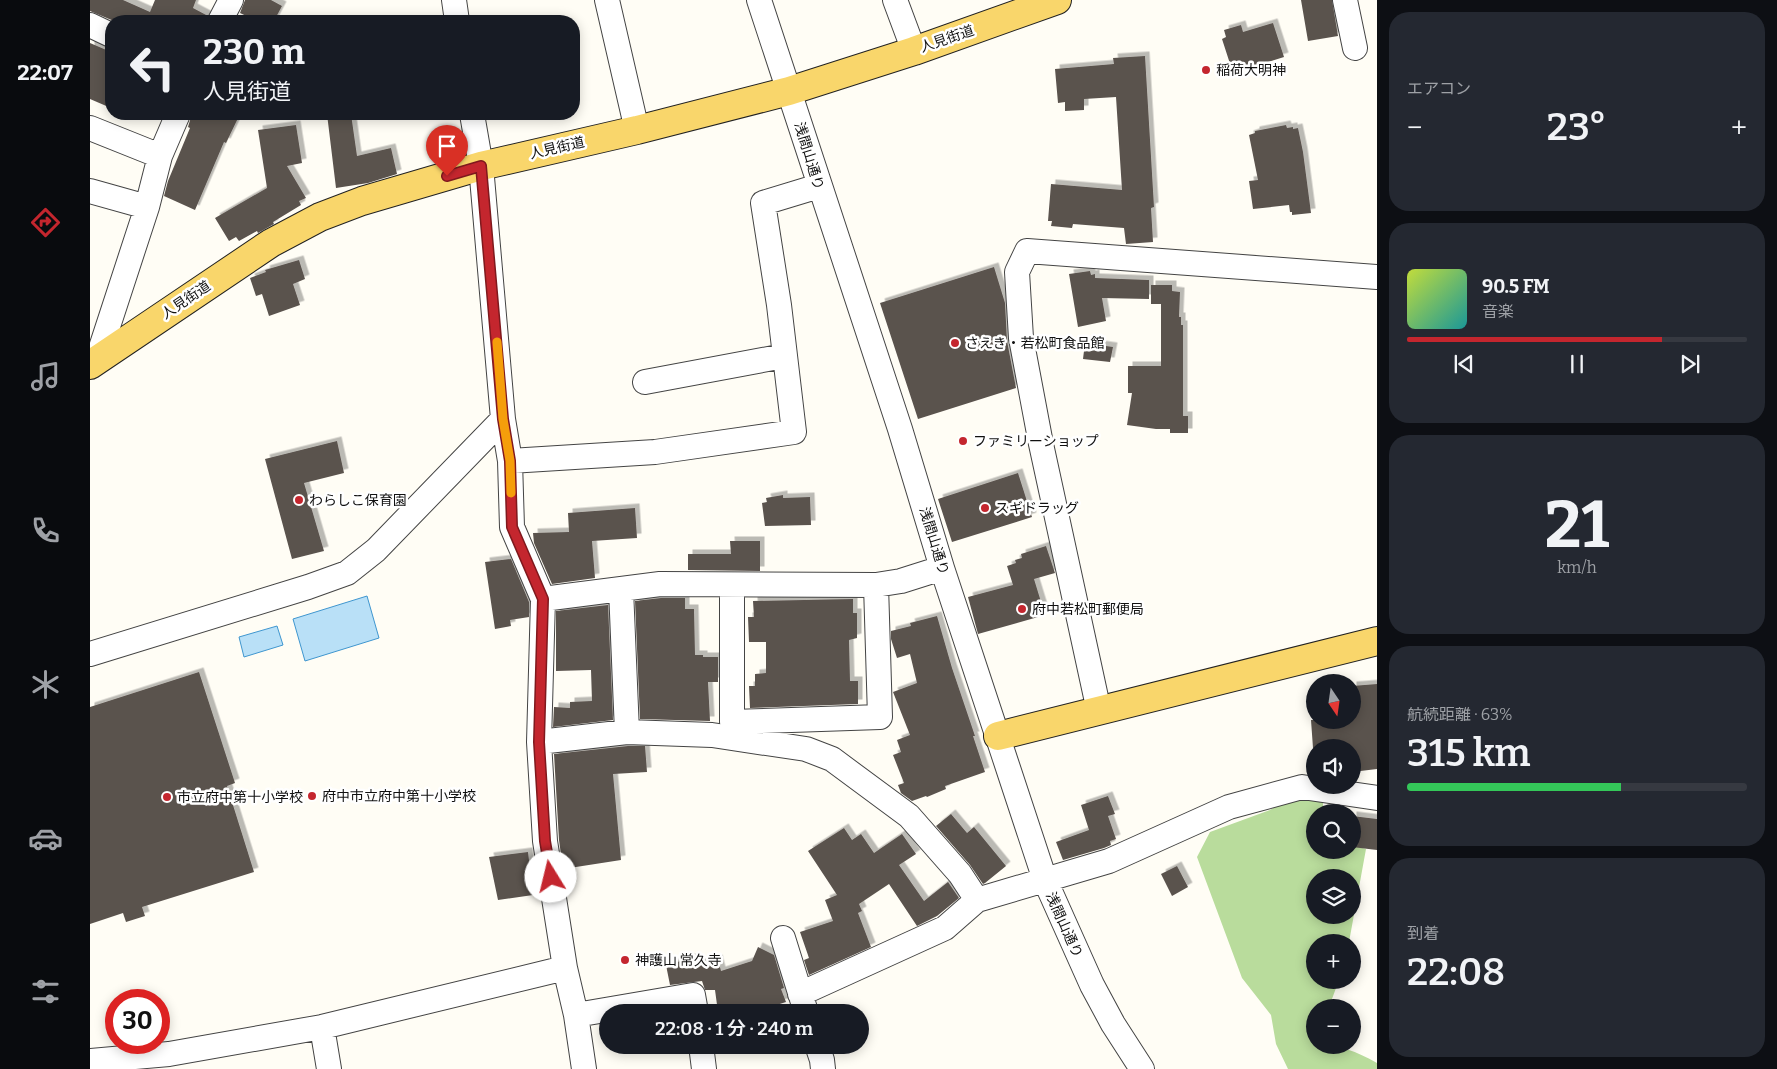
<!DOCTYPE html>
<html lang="ja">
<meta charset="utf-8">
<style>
:root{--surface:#171b24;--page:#242831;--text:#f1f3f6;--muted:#9ea1a6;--line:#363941;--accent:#c4262e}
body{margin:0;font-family:Bitter,"Noto Sans JP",serif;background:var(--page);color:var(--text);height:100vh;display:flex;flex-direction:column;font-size:19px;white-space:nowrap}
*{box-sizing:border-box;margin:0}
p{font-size:16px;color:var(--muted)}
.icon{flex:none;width:28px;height:28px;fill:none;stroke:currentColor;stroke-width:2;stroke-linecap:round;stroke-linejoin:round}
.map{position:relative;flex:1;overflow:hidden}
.details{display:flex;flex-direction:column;gap:12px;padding:12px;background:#0d0f14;width:400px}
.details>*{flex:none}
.guide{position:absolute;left:15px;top:15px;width:475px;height:105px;border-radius:20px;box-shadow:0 2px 12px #0003;background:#171b24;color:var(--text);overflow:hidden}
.needle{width:32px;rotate:167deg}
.buttons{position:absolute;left:1216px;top:674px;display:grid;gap:10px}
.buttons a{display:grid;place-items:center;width:55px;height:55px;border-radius:50%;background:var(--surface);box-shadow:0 2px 12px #0003;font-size:25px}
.speed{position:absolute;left:15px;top:989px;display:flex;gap:10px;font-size:25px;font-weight:700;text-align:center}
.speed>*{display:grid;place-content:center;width:65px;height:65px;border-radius:50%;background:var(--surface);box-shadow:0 2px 12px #0003;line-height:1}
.speed .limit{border:8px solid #d22;background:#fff;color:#111}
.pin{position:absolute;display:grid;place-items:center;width:42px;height:42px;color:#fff;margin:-51px -21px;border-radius:50% 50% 50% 0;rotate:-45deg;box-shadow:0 0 5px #0007}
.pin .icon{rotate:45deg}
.me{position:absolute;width:55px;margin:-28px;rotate:351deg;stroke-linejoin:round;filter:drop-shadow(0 0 4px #0008)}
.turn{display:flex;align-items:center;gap:18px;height:105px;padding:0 15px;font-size:22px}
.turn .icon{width:65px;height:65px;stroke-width:2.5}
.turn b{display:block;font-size:35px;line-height:42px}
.big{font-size:38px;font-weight:600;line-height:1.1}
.details .tile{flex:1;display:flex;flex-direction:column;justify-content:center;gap:8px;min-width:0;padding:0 18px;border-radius:20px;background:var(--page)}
.details .dial{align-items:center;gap:0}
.dial b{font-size:65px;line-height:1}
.song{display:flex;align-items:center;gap:15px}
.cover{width:60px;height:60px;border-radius:8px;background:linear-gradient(135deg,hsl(70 70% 55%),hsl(180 70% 35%))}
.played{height:5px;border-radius:2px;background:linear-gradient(90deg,var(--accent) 75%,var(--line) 75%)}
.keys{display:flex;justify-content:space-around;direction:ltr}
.heat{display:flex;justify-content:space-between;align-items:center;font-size:28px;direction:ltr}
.charge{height:8px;border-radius:4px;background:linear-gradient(90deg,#34c759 63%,var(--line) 0)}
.trip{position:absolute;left:509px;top:1004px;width:270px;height:50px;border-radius:25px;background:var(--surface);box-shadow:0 2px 12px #0003;font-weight:600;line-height:50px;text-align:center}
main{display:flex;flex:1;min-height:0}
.tab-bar{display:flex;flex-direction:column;width:90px;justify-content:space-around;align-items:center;background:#090b0e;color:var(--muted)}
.tab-bar .icon{width:35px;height:35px}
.tab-bar .active{color:var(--accent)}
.tab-bar b{font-size:22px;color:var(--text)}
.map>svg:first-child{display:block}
.forest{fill:#b9dc9c;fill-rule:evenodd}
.water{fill:#b9e0f7;stroke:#3f96cf}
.building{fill:#5a524d;filter:url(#shadow)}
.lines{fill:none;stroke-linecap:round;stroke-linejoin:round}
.minor-casing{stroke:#444;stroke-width:26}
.major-casing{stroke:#222;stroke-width:30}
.minor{stroke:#fff;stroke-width:24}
.major{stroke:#f9d66b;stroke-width:28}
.route-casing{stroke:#7f191e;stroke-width:12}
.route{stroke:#c4262e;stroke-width:9}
.slow{stroke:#f59e0b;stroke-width:9}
.poi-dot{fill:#c4262e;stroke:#fff;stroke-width:2}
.labels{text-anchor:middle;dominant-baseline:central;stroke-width:5;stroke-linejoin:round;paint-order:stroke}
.street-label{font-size:14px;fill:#111;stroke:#fff}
.poi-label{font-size:14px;fill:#111;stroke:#fff;text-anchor:start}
</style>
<main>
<nav class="tab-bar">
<b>22:07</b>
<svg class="icon active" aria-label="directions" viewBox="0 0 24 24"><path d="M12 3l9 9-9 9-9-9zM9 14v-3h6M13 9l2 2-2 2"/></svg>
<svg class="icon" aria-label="music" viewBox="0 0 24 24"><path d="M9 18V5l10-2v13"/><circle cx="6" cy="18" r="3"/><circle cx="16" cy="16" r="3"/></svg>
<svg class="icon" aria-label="phone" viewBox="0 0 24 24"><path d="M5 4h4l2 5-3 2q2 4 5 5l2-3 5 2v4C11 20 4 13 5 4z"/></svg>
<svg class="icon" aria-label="climate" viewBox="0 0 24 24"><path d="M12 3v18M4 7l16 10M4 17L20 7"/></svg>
<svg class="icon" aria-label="car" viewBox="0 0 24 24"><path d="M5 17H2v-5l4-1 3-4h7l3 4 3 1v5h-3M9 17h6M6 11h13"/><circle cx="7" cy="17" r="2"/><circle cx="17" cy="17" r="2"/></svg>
<svg class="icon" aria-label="filters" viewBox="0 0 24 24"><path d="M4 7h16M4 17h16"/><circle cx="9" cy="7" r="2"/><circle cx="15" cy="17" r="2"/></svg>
</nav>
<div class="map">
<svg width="1287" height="1069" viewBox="0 0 1287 1069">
<defs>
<filter id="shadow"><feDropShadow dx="4.5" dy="-4.5" stdDeviation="0" flood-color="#0004"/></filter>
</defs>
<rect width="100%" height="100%" fill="#fffdf5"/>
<!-- forest -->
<path class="forest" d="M1196,800H1233V812H1225V850H1262L1263,845L1276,849L1259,942H1225V980H1249L1239,1007L1225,1008V1045C1250,1045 1266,1051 1287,1063V1069H1198L1186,1044L1181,1015L1152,978L1107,857L1120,832L1180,810ZM1225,878H1262V915H1225Z"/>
<!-- water -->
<path class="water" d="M277,596L289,638L215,661L203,619Z
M187,626L193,645L154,657L149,637Z"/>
<!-- building -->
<path class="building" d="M0,0H33L60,12L65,0H106L103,8L118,16L116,21H24L0,11Z
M155,0H181L192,6L184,21H167L150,13Z
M1211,0H1242L1248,36L1218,41Z
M1183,23L1194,57L1143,73L1132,39L1136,37L1134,30L1151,25L1153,32Z
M0,43L21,52V108L0,99Z
M1055,56L1064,207L1061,208L1063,242L1036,244L1034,228L983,224L982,228L961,226L962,221H958L961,184L1032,190L1026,97L994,99V110L975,111V102L968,103L965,69L1024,64L1023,58Z
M102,114H150L136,143L134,142L105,210L74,196L78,181L100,128L98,127Z
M237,114H261L267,156L301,148L307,174L278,183L246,188Z
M206,125L212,163L197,166L216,198L209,201L211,205L183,222L184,224L168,233L167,231L149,241L146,237L139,241L125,218L177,188L168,130Z
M1196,125L1197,128L1203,127V129L1208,128L1213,152L1221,213L1202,215V212H1200L1199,205L1163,209L1159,181L1168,180L1159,135L1165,133V131Z
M209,260L215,279L203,284L210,305L179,316L172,294L166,296L160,278L176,272L175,270Z
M904,267L915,303L917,341L926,388L828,419L790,303Z
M1000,271L1001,275L1005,274V278L1059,280V299L1012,298L1016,321L988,327L979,274Z
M1061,285H1082V291L1090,292L1089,317H1091V325H1093V416H1098V433H1080V429H1066L1037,425L1042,393H1038V366H1071V304H1061Z
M995,343L1023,347L1020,362L993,359Z
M247,441L254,473L214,483L234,551L202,559L175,459Z
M928,473L942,517L862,542L848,499Z
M693,495V498L720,497L721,525L675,526L672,503L677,502L676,498Z
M545,508L547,538L502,541L505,578L462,584L444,543L443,533L479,532L478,513Z
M640,541H670V571L598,570V554H641Z
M956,546L965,573L944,579L955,615L888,634L878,597L923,585L917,566L926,563L925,560L932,558L931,554Z
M421,559L439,602V617L420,620L421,626L405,629L395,562Z
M571,598H595V609H604L605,655H613V657H628V682H618L620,721L550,719L545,601Z
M763,599V613H767V638L759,640L760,681H768V704L660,708L659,686H665V674L676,673V642H659L658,617H664L663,601Z
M518,605L523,720L463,727L464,707L480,708V702L502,701L501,670L466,671V611Z
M847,616L862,668L885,736H883L895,772L855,786L856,789L837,797L836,796L822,801L811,793L808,785L814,783L803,755L811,752L807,740L820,735L803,692L827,683L820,654L807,658L801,639V631L821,626L820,623Z
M109,672L145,783L137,786L164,872L52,907L55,916L36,922L33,913L0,924V707Z
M1287,684V769L1262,772V748H1223L1221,720H1262V686Z
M538,746H555L557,772L523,774L531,860L473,869L469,840L464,754Z
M1018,796L1025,814L1018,816L1026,839L1020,841L1021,845L1014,848L973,860L966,842L999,830L991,805Z
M861,814L877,833L884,827L916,866L895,883L893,884L880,865L846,826Z
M1262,816L1287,819V850L1262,847Z
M754,828L762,840L771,834L784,853L812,834L826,854L809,865L834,901L858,882L869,898L847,916L827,926L799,884L769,904L772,911L768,913L781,947L719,975L714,960L719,958L710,932L743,921L735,900L747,895L718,851Z
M438,852L443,895L408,900L399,857Z
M1087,866L1098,887L1082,896L1071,874Z
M668,947L684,955L694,988L691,989L696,1002L664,1012H628L625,990H615L612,981L580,985L576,965L602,958L603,965L628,959L631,971L662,961Z"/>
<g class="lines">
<defs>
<path id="minor" d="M364,0L367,21
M517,0L547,130
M669,0L810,429L852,568L955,880L1002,985L1023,1024L1052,1069
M805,0L824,51
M1255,0L1265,48
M130,21L141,0
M0,25L21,35
M382,114L391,166L413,419L420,461L422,527L453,599L449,742L455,841L475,968L486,1015L494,1069
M0,128L70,156
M0,191L57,207
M7,360L57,207L70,156L88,114
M555,382L694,356
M420,461L565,452L704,432L689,305L673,203L729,186
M642,585V722L790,717L786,585
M531,589L537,732
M453,599L570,584L786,585L811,581L852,568
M0,654L218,587L257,573L286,550L413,419
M1009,711L951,444L931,338L927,272L937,251L1287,277
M449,742L537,732L622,735L716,749L742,759L819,816L870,874L887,900
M693,938L716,1012
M710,994L855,928L887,900L1019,861L1139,807L1212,787L1287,798
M486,1015L603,995L606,1012
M232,1027L239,1069
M611,1045L614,1069
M727,1045L732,1060L733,1069
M0,1061L79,1054L232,1027L475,968"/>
<path id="major" d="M0,365L181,243L230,217L272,201L391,166L547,130L699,91L824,51L967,0
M908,736L1287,641"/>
</defs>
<!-- minor casing -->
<use href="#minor" class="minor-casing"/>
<!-- major casing -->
<use href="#major" class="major-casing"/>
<!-- minor -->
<use href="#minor" class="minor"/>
<!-- major -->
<use href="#major" class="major"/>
</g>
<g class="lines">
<defs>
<path id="route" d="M357,176L391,166L413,419L420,461L422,527L453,599L449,742L455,841L461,877"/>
</defs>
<!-- route casing -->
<use href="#route" class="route-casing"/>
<!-- route -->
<use href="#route" class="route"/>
<!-- slow -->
<path class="slow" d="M407,342L413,419L420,461L421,493"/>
</g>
<!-- markers -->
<g class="poi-dot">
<circle cx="1116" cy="70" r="5"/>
<circle cx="865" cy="343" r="5"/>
<circle cx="873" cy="441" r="5"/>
<circle cx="209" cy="500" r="5"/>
<circle cx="895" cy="508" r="5"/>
<circle cx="932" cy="609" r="5"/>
<circle cx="222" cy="796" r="5"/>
<circle cx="77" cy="797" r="5"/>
<circle cx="535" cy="960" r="5"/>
</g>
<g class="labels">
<!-- street labels -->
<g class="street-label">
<text transform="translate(857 39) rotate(-19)">人見街道</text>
<text transform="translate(467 148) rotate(-13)">人見街道</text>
<text transform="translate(719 156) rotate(73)">浅間山通り</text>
<text transform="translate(96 300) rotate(-34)">人見街道</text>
<text transform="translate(844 541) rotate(73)">浅間山通り</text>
<text transform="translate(974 925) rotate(66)">浅間山通り</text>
</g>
<!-- poi labels -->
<g class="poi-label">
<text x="1126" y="70">稲荷大明神</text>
<text x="875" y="343">さえき・若松町食品館</text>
<text x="883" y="441">ファミリーショップ</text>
<text x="219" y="500">わらしこ保育園</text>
<text x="905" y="508">スギドラッグ</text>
<text x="942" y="609">府中若松町郵便局</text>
<text x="232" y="796">府中市立府中第十小学校</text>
<text x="87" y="797">市立府中第十小学校</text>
<text x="545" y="960">神護山 常久寺</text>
</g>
</g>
</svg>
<div class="buttons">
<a><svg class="needle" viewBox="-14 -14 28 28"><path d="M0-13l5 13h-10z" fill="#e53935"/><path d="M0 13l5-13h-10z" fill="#9ea1a6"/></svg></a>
<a><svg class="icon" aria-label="sound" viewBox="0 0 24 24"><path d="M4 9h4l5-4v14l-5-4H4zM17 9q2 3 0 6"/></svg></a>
<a><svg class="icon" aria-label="search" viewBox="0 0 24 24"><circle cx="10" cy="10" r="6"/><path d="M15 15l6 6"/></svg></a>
<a><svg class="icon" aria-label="layers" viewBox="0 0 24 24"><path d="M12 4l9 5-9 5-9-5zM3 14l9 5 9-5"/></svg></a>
<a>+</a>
<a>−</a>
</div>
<div class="speed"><div class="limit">30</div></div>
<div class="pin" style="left:357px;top:176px;background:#d93025"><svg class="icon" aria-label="arrive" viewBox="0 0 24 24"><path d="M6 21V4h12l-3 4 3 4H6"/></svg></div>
<svg class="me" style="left:461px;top:877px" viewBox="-20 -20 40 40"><circle r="19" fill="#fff"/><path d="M0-13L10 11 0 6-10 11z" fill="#c4262e"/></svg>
<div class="trip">22:08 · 1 分 · 240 m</div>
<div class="guide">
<div class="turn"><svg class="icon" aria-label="left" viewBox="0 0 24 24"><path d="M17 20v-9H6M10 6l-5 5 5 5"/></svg><div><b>230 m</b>人見街道</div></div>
</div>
</div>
<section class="details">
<div class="tile"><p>エアコン</p>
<div class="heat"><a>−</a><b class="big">23°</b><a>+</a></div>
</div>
<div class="tile">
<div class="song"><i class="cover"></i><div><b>90.5 FM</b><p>音楽</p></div></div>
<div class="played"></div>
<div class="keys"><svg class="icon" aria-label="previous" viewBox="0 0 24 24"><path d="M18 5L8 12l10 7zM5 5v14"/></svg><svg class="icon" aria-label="pause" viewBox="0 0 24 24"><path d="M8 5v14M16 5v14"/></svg><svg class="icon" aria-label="next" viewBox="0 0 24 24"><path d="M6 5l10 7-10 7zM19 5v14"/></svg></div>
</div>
<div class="tile dial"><b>21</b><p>km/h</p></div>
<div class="tile"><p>航続距離 · 63%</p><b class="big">315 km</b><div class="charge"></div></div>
<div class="tile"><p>到着</p><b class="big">22:08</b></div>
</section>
</main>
